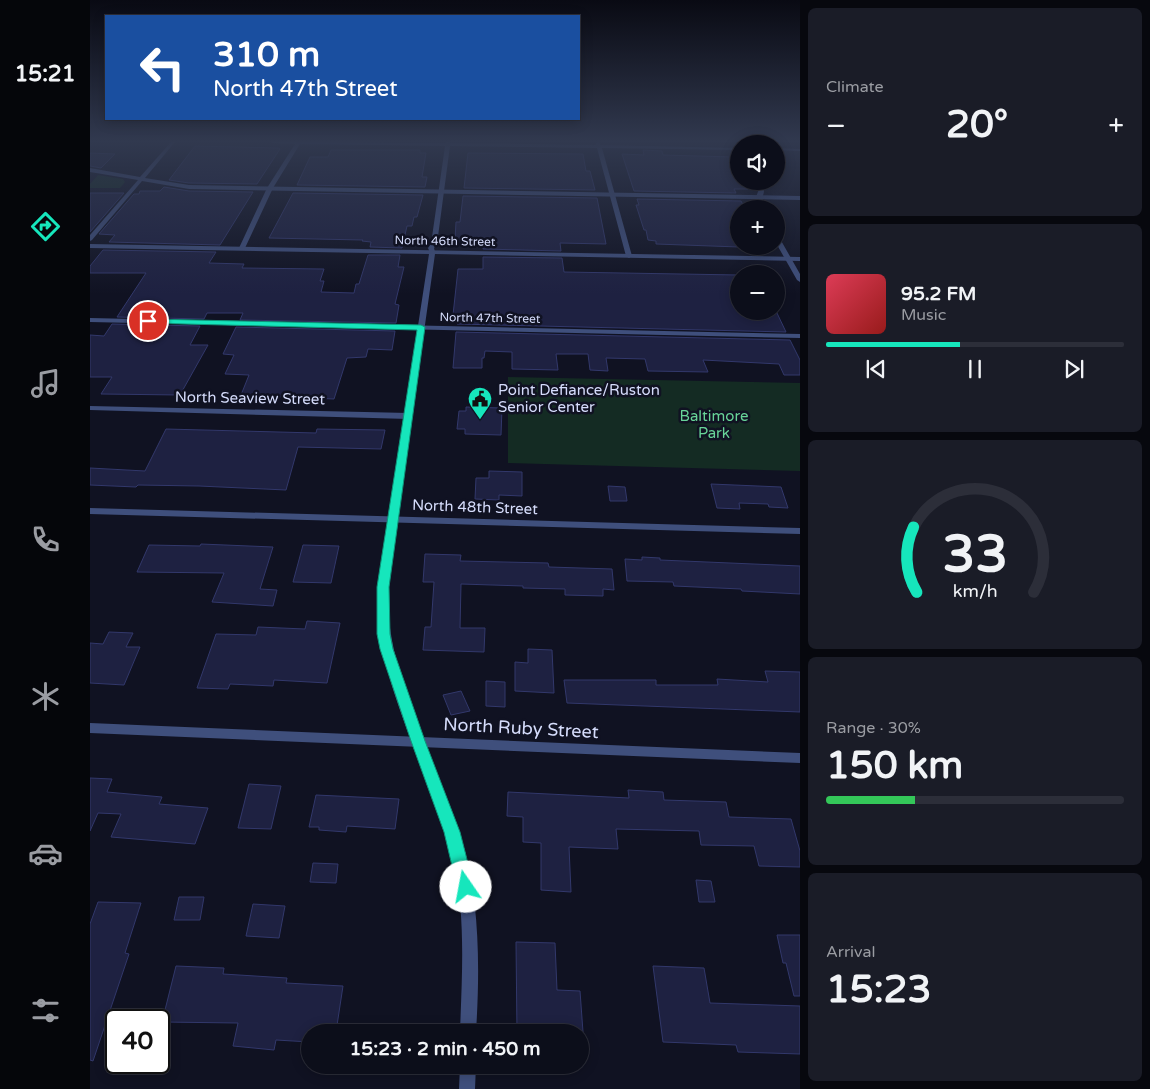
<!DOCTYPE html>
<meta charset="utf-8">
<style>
:root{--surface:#0c0e1a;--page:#1a1c27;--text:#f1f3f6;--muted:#9a9ca2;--line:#2c2e39;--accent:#16e6bc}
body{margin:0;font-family:"Varela Round",sans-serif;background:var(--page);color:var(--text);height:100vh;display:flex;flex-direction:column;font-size:19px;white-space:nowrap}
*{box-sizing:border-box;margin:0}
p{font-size:16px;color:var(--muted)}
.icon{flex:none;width:28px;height:28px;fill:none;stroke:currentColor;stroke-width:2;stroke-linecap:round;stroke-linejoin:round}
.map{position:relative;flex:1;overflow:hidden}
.side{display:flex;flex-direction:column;gap:8px;padding:8px;background:#07080e;width:350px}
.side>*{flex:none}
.guide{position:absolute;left:15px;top:15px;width:475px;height:105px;border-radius:0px;box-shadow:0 2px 12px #0003,0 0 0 1px var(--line);background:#1a4fa0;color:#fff;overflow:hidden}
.controls{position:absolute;left:640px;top:135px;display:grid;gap:10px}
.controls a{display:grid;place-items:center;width:55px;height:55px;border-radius:50%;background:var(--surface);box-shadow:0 2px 12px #0003,0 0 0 1px var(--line);font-size:25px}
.speed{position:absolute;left:15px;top:1009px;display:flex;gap:10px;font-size:25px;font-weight:700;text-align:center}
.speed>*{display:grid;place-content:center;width:65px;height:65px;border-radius:50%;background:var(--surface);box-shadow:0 2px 12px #0003,0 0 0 1px var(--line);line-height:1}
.speed .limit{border:2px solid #111;border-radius:8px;background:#fff;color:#111}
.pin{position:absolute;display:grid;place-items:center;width:42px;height:42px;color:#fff;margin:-21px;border:2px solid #fff;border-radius:50%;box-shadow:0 1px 5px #0007}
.me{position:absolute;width:55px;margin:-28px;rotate:348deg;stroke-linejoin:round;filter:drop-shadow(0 0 4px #0008)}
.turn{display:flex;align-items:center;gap:18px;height:105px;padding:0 25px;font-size:22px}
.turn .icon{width:65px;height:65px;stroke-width:2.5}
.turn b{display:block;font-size:35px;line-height:42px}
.big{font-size:38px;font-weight:700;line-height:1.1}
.side .card{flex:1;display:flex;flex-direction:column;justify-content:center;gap:8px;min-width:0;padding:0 18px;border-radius:8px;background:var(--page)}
.side .dial{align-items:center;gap:0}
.dial svg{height:130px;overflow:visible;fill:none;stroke:var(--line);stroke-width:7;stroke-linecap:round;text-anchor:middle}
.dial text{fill:var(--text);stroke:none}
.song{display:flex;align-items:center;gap:15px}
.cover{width:60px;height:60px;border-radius:8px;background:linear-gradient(135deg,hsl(350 70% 55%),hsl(0 70% 35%))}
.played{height:5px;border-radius:2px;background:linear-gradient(90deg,var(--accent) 45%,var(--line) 45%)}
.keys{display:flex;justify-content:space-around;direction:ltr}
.heat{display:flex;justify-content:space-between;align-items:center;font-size:28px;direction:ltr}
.charge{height:8px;border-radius:4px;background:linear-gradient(90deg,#34c759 30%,var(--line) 0)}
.trip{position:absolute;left:211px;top:1024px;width:288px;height:50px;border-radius:25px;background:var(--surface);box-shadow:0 2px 12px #0003,0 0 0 1px var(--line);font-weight:700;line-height:50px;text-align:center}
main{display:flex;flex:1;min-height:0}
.menu{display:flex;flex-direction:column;width:90px;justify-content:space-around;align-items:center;background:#05060a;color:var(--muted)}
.menu .icon{width:35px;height:35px}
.menu .active{color:var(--accent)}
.menu b{font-size:22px;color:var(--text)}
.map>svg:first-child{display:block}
.green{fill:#142b23}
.building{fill:#1e2141;stroke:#32386b}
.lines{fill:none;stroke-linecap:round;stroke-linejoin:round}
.minor{fill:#3f4f7c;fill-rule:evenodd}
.tertiary{fill:#3f4f7c;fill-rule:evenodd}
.route{fill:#16e6bc;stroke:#0e967a}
.labels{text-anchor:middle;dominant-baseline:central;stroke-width:5;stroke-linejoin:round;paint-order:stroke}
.far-street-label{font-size:12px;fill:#d5dcfb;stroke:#101222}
.poi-label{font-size:15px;fill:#d5dcfb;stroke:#101222;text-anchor:start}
.street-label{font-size:15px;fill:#d5dcfb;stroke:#101222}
.park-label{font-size:15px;fill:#68d498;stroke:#101222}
.near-street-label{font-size:18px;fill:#d5dcfb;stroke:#101222}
</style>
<main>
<nav class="menu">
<b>15:21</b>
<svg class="icon active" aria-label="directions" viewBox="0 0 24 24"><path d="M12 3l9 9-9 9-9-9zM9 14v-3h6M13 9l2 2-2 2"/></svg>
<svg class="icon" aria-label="music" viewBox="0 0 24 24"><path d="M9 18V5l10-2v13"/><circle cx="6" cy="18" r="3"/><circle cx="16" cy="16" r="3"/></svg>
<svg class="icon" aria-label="phone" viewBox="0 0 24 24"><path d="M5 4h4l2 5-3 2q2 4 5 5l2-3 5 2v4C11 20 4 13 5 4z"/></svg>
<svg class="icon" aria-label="climate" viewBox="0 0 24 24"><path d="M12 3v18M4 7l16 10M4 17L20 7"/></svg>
<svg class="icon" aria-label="car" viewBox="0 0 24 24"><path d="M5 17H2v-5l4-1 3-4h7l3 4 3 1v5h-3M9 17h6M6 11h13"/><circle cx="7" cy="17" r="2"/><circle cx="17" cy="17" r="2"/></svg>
<svg class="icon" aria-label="filters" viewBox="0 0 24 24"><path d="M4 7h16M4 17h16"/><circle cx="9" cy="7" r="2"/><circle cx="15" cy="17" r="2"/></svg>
</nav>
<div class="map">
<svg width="710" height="1089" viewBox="0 0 710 1089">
<rect width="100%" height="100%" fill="#101222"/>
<!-- green -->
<path class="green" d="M8,175L33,179L35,182L30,188H0V184Z
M418,377L710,383V471L418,463Z"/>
<!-- building -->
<path class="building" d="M105,146L188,148L190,149L167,184L99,183L79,180Z
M241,150H330V153H336L332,177H337L335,187L207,185L220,157H238Z
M553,150L572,151L573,155L643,157L649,170V181H654L658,189H644L646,193L544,191L532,154L554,155Z
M0,153L25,154L11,168L0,166Z
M378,153L493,154L496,171H500L505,190L374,188Z
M74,187L99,191L163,192L130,245L19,242L25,235L9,234L44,194H49L50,191H70Z
M0,193H34L0,232Z
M203,193L333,195L327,217H324L322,226H317L312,248L280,247L281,242L272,241L273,240L179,238Z
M373,196L507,198L516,244L470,243L471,251L393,249L394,241L365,240L366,222H370Z
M547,199L651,201L655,209H649V247L566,244V241L558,240L556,230H554L546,205H549Z
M13,250L126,252L119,263L154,264L152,268L234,269L230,281H234L231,292L264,293L266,284H269L278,255H310L308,267H314L305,304L309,305L306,323L150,320L153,313H117L114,319L27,317L56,273H0V266Z
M393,257L472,258L474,272L649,275V311H686L696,332L367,324L368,315H363L368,269H393Z
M22,324L110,326L100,345H118L90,395L11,394L22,377H0V335L14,336Z
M146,327L305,331L302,350L278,349L276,357L257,358L244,399L170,396L168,400H149L159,375L135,374L144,355L133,354Z
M366,332L700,340L710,360V375H694L689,364L613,360L618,372L558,371L555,359L516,358L518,371L500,370L498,354H466L468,370L422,369V352L395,351L394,358H392V368H363Z
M376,407L412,408L411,435L375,434V429H367L369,411H376Z
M76,429L226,433L227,429L295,430L291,449L208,447L196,490L109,486L48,485L46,487L0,485V468L55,471Z
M399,471L432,472V496L409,495V500L385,499L386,478H399Z
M621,484L691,487L698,508L679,507L678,504L649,503L650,509L627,508Z
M518,486L535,487L537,501H520Z
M111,544L183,547L170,589L187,590L183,606L122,602L134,573L47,572L59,545L110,546Z
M213,545L249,546L241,583L203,582Z
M335,554L371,555L370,561L458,563L459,567L522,569L524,590L513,589V596L475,595V589L433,588V586L371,584L370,628H395L394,652L333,650L335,627H341L344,582H333Z
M552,557L570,558V560L710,566V594L652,591L651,589L584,586L583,582L537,581L535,559L552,560Z
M217,621L250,623L237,683L184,680L183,686L140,684L138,689L107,688L126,634L166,635L168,627L215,629Z
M19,632L43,633L36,647H50L34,685L0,683V643L13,644Z
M438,649L462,650L464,693L425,691V662L438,663Z
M675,671L710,672V712L477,703L474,680H566V685H628L627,679L678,682Z
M396,681L415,682V707L396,706Z
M371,691L380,711L361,715L353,695Z
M0,778L22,779L17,792L72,797L69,804L118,808L105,844L21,837L31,814L8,813L0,831Z
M159,784L191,786L181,829L148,828Z
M538,790L573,792L574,800L636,802L639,817L701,819L710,851V867L669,866L664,846L611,845L609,831L526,829L528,849L479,847L481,892L451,890V843L433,842V817L417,816L418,792L539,798Z
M226,795L309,799L305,829L257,826L256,832L229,830V827H219Z
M223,863L248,864L246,883L220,882Z
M606,880L621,881L625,902H609Z
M89,897H114L110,920H84Z
M8,902L51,903L35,953L39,954L3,1061L0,1060V924Z
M163,904L195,906L189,938L156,936Z
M687,935H710V996H704L696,963H693Z
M426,942L465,943L467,990L490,991L493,1032H427Z
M86,966L134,968L133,974L197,978L196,983L253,986L246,1032H220V1042L186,1040L184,1050L143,1046L148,1023L72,1022Z
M563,966L614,968L620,1003L710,1006V1054L648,1052L646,1045L573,1042Z"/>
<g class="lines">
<!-- minor -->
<path class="minor" d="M181,142L355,143L356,142H360V143L506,145V143L508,142L511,145L649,148V150L512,148L542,256L539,258L536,256L507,148L360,146L347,244L344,248L345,252L342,254L340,253L338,248L341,244L355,146L210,144L183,188L155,248L150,249L149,248L177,188L205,144L183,143Z
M686,148L710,149V151L686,150Z
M664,181H670C673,187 676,191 672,197L675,209H669L666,197L669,189Z
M686,235L689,237L710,274V282L707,280L686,243Z
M0,318L710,334V338L0,322Z
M0,406L319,413L323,416L319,419L0,410Z
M0,508L710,528V534L0,514Z
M0,723L710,753V763L0,733Z"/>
<!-- tertiary -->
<path class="tertiary" d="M81,142H85L55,178L99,185L710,196V200L99,189L52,181L2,240L0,241V235L48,180L0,172V168L50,177Z
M0,244L710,257V261L345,254L298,587C294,671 345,757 371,837C390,899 390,968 386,1032H370C372,974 376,915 363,859C342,770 282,680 288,587L339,254L0,248Z
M370,1065H386L385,1089H369Z"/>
</g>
<!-- sky -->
<linearGradient id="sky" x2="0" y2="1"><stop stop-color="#090a13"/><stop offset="0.48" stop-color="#31394f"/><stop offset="1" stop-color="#31394f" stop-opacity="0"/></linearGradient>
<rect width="710" height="294" fill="url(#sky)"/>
<!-- route -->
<path class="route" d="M58,319L331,325L335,327L299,587L300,634L303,649L335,741L370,832L384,887L381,892L376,894L370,892L367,887L354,832L321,741L290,649L287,634V587L327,330L56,323L54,321Z"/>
<!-- icons -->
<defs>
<symbol id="civic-pin" viewBox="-11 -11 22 30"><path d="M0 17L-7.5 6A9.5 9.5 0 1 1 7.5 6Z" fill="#16e6bc" stroke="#101222"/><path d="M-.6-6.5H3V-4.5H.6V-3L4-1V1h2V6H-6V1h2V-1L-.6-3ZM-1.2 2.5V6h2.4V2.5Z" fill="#111"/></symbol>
</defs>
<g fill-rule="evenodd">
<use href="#civic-pin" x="376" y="385" width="28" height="38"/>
</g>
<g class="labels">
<!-- far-street labels -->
<g class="far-street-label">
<text transform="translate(355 241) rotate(1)">North 46th Street</text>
<text transform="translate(400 318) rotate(1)">North 47th Street</text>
</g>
<!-- poi labels -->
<g class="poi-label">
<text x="408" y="390">Point Defiance/Ruston<tspan x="408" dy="17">Senior Center</tspan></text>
</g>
<!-- street labels -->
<g class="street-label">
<text transform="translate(160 398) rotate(1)">North Seaview Street</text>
<text transform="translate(385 507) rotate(2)">North 48th Street</text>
</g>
<!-- park labels -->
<g class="park-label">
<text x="624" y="416">Baltimore<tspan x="624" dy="17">Park</tspan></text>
</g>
<!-- near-street labels -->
<g class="near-street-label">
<text transform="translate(431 728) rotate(3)">North Ruby Street</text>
</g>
</g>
</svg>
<div class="controls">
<a><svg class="icon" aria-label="sound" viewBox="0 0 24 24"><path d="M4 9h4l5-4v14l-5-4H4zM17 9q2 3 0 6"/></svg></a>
<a>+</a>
<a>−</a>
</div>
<div class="speed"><div class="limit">40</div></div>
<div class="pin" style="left:58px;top:321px;background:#d93025"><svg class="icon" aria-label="arrive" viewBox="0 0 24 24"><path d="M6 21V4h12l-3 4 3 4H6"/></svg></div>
<svg class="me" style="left:376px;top:887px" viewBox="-20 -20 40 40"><circle r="19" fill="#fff"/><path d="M0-13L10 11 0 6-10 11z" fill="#16e6bc"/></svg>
<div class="trip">15:23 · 2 min · 450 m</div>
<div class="guide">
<div class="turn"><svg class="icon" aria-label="left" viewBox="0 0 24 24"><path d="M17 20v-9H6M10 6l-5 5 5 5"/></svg><div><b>310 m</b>North 47th Street</div></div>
</div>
</div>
<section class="side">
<div class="card"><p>Climate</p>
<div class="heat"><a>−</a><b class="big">20°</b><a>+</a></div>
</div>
<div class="card">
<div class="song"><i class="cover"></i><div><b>95.2 FM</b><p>Music</p></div></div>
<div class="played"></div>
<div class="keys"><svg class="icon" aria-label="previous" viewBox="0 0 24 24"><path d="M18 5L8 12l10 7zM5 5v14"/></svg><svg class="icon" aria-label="pause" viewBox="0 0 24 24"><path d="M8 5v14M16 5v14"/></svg><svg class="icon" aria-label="next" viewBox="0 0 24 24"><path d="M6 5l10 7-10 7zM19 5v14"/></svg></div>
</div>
<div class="card dial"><svg viewBox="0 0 100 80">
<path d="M14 69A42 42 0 1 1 86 69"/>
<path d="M14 69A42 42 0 0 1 12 29" stroke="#16e6bc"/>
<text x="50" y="56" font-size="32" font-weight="700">33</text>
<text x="50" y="72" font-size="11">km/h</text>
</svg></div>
<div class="card"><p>Range · 30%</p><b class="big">150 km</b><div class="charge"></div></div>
<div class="card"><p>Arrival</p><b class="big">15:23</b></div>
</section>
</main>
